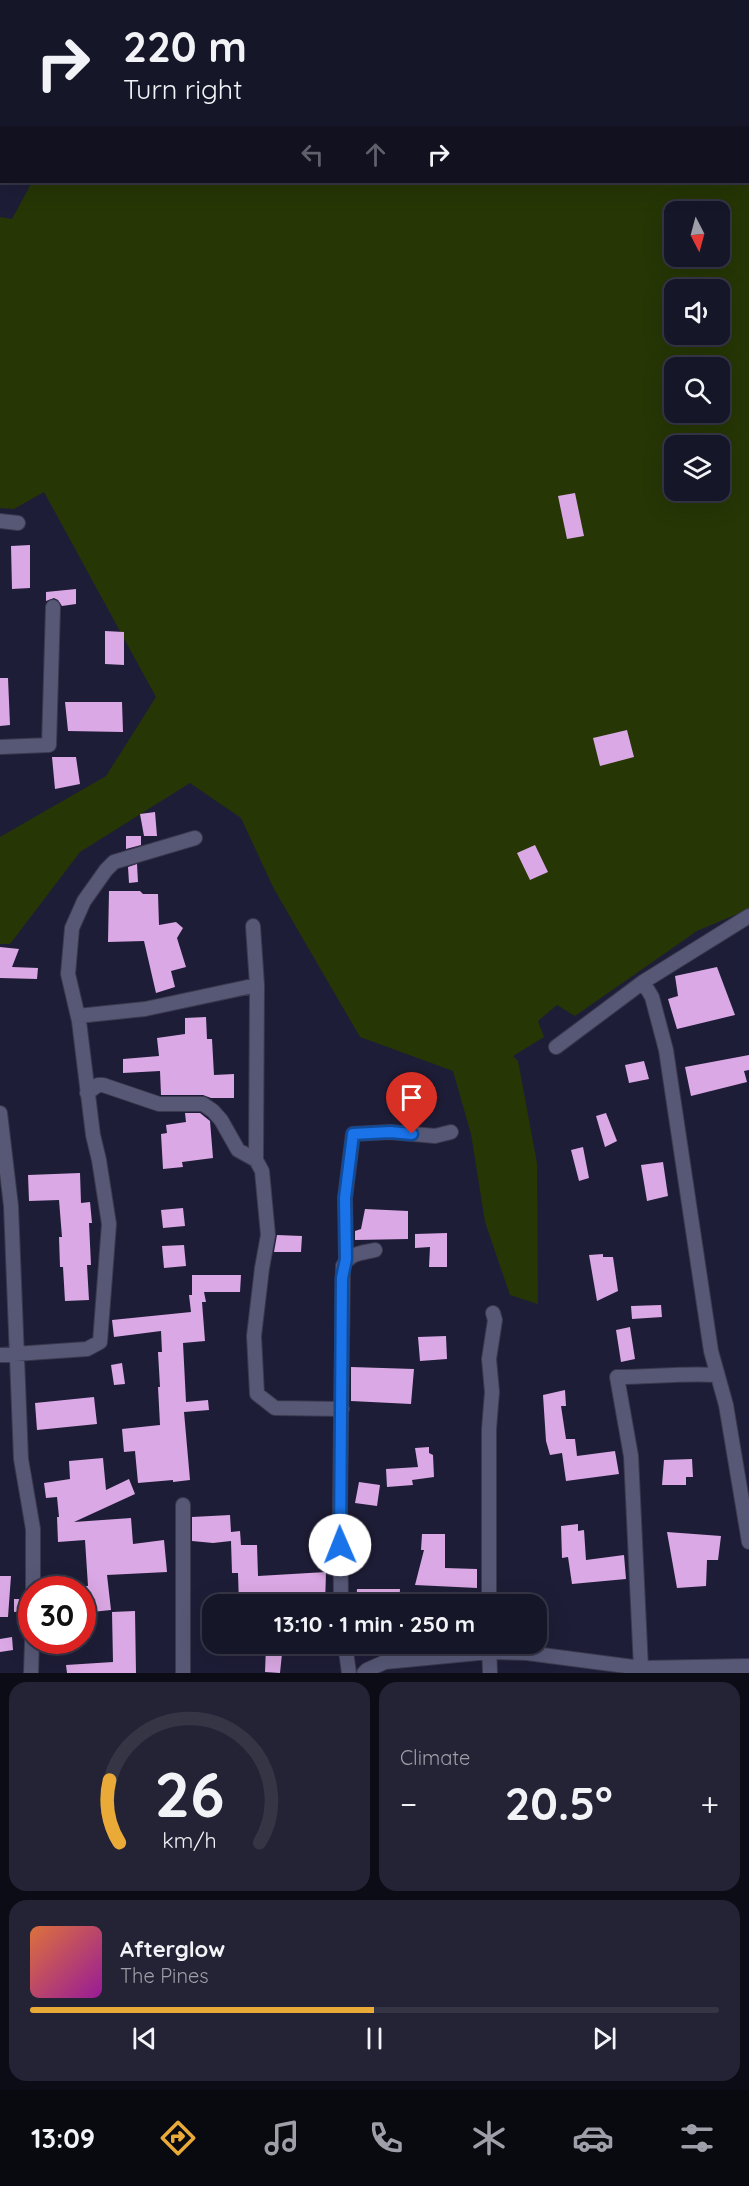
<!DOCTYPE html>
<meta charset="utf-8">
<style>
:root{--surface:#161629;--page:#232335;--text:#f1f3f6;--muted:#9e9fa8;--line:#353546;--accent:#e9aa38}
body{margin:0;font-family:Quicksand,sans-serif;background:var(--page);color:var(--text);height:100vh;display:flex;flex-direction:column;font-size:22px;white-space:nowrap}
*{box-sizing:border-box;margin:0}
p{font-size:20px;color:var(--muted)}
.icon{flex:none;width:33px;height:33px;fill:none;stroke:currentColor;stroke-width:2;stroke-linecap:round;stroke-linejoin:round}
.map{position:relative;height:1673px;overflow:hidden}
.drawer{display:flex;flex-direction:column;gap:9px;padding:9px;background:#0c0c17;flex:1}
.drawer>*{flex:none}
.hud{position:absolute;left:0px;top:0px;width:750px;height:183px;box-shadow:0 6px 24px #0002,0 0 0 2px var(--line);background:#161629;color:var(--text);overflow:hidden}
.needle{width:39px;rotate:174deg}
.tools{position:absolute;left:664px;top:201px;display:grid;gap:12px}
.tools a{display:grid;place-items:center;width:66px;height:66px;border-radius:12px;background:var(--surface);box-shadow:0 6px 24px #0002,0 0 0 2px var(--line);font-size:30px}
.speed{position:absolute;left:18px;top:1576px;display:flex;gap:12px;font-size:30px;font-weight:700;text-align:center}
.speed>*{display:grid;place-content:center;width:78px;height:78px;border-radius:50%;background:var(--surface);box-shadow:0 6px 24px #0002,0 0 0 2px var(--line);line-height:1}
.speed .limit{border:9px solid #d22;background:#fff;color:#111}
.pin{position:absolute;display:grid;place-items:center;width:51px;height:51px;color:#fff;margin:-62px -26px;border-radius:50% 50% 50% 0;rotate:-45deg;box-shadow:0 0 6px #0007}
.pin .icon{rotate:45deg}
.me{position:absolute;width:66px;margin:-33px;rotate:359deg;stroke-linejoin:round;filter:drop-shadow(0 0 4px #0008)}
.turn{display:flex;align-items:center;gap:21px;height:126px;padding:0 24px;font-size:27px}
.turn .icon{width:78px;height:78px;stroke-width:2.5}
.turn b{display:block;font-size:42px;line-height:51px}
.lanes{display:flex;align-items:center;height:57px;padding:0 24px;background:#0003;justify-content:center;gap:30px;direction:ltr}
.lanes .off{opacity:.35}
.big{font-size:45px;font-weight:800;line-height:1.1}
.drawer .card{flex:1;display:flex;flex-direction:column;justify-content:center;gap:9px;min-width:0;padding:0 21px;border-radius:18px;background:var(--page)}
.drawer .dial{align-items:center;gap:0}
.dial svg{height:156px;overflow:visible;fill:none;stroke:var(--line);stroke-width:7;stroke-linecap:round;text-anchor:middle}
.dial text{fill:var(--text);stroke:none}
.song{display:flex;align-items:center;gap:18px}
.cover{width:72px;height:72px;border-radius:9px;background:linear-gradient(135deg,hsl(20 70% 55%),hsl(300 70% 35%))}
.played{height:6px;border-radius:3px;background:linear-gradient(90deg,var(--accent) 50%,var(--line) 50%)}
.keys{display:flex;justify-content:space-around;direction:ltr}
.heat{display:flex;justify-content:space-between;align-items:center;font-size:33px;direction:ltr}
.drawer .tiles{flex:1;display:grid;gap:9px;grid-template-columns:1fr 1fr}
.card:last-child{grid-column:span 2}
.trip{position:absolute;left:202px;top:1594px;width:345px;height:60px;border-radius:18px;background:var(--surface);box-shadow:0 6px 24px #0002,0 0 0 2px var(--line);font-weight:800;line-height:60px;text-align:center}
.tab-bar{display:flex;height:96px;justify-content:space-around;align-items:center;background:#090910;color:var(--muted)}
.tab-bar .icon{width:42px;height:42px}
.tab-bar .current{color:var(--accent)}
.tab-bar b{font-size:27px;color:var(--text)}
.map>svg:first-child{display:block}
.green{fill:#263605;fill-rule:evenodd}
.building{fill:#daa8e4}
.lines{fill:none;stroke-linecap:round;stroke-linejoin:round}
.minor-casing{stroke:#3b394f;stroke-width:16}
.minor{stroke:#575876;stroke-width:14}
.route-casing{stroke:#114b97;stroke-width:15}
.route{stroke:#1a73e8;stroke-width:10}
</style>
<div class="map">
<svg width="749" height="1673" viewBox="0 0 749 1673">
<rect width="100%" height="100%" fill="#1e1d37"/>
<!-- green -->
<path class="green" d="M106,0H749V909L697,931L575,1016L557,1005L538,1021L544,1037L513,1056L518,1061L537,1163L538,1304L510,1295L485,1222L471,1134L453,1071L360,1037L274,889L241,818L190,783L80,852L10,944H0V837L106,776L156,697L44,492L14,509L0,508V217L12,219L32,182H748V2ZM675,212H720V256H675ZM675,290H720V334H675ZM675,368H720V412H675ZM675,446H720V490H675Z"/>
<!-- building -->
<path class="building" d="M575,493L584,536L567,539L558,496Z
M30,545V588L12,589L11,546Z
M76,589V604L62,606L58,600L54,598L46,601V592Z
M105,631L124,632V665L105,664Z
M0,678H8L10,725L0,726Z
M65,702H122L123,732L68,731Z
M627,730L634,757L600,766L593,738Z
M52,757H76L80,784L55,789Z
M155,812L157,836H144L140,814Z
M126,836H141V845L126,849Z
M535,845L548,872L530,880L517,853Z
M137,864L138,882L129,883L128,867Z
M109,891H140L143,894H158L159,925L176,922L183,928L177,938L186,967L171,971L175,987L156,993L144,941L108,942Z
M0,947L19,949L12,967L38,968L37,979L0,978Z
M717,967L735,1015L677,1029L668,999L678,996L675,976Z
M206,1017L207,1039H212L214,1075L234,1074V1098H211L203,1095H161L160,1071L123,1073V1059L159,1056L157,1038L185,1034V1018Z
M749,1055V1070L744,1071L747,1082L691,1096L685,1067Z
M644,1061L649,1079L629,1083L625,1065Z
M185,1113H200L210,1121L213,1158L182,1162L183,1167L163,1169L161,1134L167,1133L166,1125L186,1122Z
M606,1113L617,1141L605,1147L596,1116Z
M583,1147L589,1178L579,1181L571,1150Z
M663,1162L668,1196L647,1201L641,1165Z
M80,1173L81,1203L90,1202L92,1223H89L91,1265H87L89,1300L65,1301L63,1267H60L59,1237H62L59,1200L29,1201L28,1175Z
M183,1208L185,1226L163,1228L161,1210Z
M365,1209L408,1211V1239L355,1240V1231L361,1229Z
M447,1233V1267H429L430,1247L415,1248V1234Z
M277,1235L302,1236L301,1252H274Z
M184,1245L186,1266L164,1268L162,1246Z
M603,1254V1257H613L618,1291L597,1301L589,1255Z
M192,1275H241L240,1292H204L206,1302H202L205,1341L183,1343L186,1402L208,1400L209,1410L184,1412L190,1480L173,1482V1480L138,1483L135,1451L124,1452L122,1429L160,1425L158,1387H160L158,1352H162L161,1331L114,1337L112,1320L191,1312L189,1295H192Z
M661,1305L662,1317L632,1319L631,1306Z
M630,1327L635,1359L621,1362L616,1330Z
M446,1336L447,1359L420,1361L418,1337Z
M122,1363L125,1384L114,1385L111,1365Z
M351,1367L414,1369L411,1404L351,1401Z
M565,1390L566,1406H561L566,1439H575L577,1456L615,1451L619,1474L566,1481L562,1453L550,1455L546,1441L543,1395Z
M94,1397L97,1424L37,1430L35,1403Z
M429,1447V1453L433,1455L434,1477L412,1480L413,1485L387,1487L386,1469L418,1467L415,1448Z
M103,1458L106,1490L129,1479L135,1494L74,1522L131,1518L133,1544L164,1540L167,1572L107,1575L111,1610L82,1613V1586H88L85,1540L58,1542L57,1517H59L57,1497L46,1498L44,1483L70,1479L69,1461Z
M692,1459L693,1477H686V1485H662L664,1460Z
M359,1482L380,1485L377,1506L355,1503Z
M230,1515L231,1532L240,1531L241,1545H257L258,1576L326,1572L325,1605H239L238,1573H232L231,1541L213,1543L192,1541V1517Z
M578,1524V1531L584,1530L586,1560L624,1555L626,1579L572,1584L568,1557L562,1558L561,1526Z
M667,1532L721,1536L718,1560H707L706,1586L677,1588Z
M422,1534H445V1568L477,1569V1588L415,1585L424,1550H421Z
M0,1576H11L8,1617H0Z
M357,1589H400L399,1605H356Z
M14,1599H25V1611L14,1612Z
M135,1611L136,1673H67L66,1665L113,1662L112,1612Z
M12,1637L13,1650L0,1652V1639Z
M283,1644L280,1673L265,1672L266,1646Z"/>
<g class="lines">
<defs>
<path id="minor" d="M0,111H2
M0,521L18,523
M0,747L49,745L53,607
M253,926L257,985
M643,982L652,997L666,1050L711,1351L726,1405L749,1542
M78,1016L145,1009L257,985L256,1160
M556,1047L643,982L749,916
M87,1093L98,1085H103L159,1104H203L213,1111L221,1120L238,1150L256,1160L262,1171L268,1235L262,1268L254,1336L257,1394L275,1408L342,1409
M0,1113L11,1206L21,1459L33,1529V1590
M346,1259L345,1198L353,1134L390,1132L435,1136L451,1132
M0,1355L87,1349L100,1342L109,1224L99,1160L93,1135L79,1021L68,974L72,928L84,901L106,870L114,862L195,838
M341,1605L340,1505L343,1266C349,1253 362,1253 375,1250
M489,1605V1429L492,1392L489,1359L495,1320L493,1313
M345,1644L349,1673
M489,1644L490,1673
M641,1668L631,1456L617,1377C650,1377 683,1373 717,1375
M31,1673L32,1641
M183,1673V1505
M364,1673L367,1670L385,1662L489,1652L527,1653L641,1668L749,1666"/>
</defs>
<!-- minor casing -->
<use href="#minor" class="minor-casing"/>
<!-- minor -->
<use href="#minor" class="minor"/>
</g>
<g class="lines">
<defs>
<path id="route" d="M340,1545L342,1278L346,1259L345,1198L353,1134L390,1132L412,1134"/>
</defs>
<!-- route casing -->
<use href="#route" class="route-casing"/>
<!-- route -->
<use href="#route" class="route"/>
</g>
</svg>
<div class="tools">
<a><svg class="needle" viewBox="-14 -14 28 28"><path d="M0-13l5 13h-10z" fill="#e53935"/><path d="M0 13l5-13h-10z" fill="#9e9fa8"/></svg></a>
<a><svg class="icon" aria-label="sound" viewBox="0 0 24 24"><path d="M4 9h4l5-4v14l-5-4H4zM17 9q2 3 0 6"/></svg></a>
<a><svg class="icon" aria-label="search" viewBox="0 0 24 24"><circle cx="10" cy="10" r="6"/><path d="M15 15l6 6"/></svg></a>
<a><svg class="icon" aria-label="layers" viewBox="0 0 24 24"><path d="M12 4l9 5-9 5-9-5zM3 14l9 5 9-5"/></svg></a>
</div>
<div class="speed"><div class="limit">30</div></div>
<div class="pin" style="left:412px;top:1134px;background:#d93025"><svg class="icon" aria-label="arrive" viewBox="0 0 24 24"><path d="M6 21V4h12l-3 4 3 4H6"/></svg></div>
<svg class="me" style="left:340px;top:1545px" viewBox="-20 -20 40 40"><circle r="19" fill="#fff"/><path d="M0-13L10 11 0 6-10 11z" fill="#1a73e8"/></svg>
<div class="trip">13:10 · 1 min · 250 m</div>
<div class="hud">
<div class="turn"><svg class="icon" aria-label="right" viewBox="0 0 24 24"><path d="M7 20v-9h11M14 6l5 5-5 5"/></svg><div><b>220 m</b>Turn right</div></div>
<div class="lanes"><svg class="icon off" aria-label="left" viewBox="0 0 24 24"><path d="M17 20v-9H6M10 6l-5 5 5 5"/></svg><svg class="icon off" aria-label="ahead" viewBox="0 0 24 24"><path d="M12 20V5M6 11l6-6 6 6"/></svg><svg class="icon" aria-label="right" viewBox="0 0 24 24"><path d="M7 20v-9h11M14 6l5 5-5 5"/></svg></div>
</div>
</div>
<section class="drawer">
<div class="tiles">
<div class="card dial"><svg viewBox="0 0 100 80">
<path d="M14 69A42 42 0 1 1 86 69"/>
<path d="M14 69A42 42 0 0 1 9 37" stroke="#e9aa38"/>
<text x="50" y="56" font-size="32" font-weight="700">26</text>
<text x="50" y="72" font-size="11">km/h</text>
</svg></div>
<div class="card"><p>Climate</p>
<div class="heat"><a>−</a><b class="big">20.5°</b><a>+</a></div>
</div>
<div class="card">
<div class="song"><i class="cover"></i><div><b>Afterglow</b><p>The Pines</p></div></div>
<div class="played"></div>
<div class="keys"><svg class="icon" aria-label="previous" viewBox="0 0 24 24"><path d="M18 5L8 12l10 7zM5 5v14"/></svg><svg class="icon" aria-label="pause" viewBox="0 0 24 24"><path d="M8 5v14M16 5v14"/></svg><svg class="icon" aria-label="next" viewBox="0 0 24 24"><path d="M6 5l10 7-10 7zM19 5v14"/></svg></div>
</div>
</div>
</section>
<nav class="tab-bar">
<b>13:09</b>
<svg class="icon current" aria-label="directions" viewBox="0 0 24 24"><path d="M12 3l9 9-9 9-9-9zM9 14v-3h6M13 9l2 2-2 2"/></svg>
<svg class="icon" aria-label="music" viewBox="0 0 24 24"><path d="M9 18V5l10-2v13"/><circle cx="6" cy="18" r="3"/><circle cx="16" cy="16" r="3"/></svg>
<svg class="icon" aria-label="phone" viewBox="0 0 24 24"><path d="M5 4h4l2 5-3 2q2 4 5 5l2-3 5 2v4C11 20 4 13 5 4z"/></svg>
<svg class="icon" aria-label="climate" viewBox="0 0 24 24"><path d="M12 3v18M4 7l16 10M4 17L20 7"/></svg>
<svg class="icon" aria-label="car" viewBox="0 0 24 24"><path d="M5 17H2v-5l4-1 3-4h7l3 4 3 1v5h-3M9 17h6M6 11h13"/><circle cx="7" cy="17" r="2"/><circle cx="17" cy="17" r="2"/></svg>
<svg class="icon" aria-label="filters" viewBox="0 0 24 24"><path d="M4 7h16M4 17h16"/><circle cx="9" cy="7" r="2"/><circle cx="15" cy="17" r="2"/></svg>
</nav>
